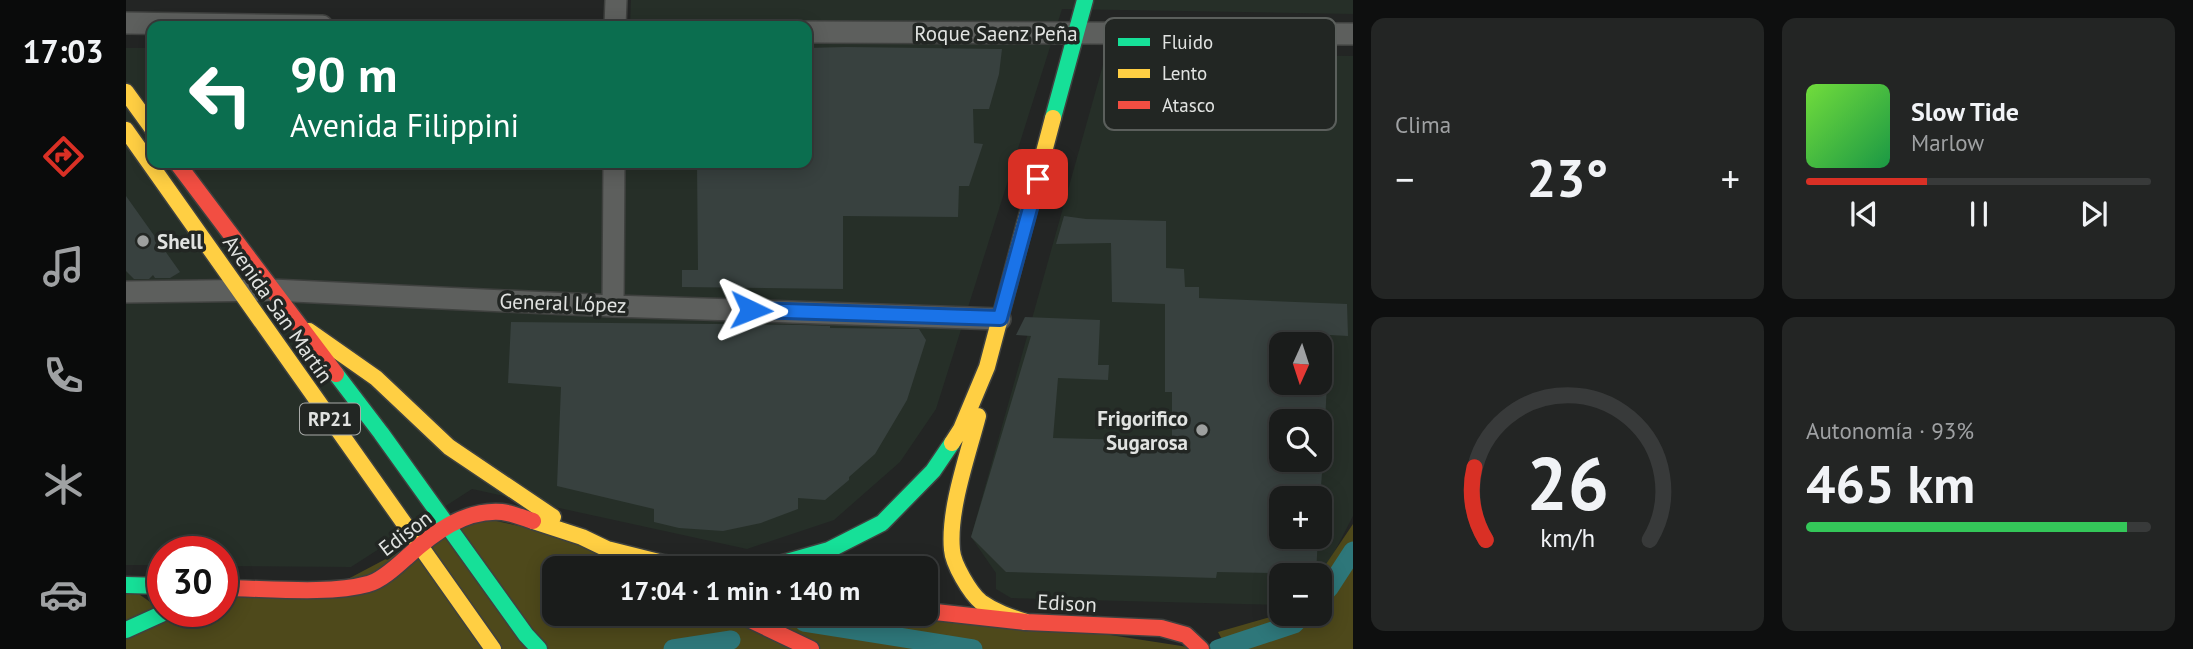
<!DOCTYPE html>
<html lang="es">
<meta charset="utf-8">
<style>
:root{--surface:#1a1c1b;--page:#232524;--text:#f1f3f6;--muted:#9fa1a3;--line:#383a3a;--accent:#d93025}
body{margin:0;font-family:"PT Sans",sans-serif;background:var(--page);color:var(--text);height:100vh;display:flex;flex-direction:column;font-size:26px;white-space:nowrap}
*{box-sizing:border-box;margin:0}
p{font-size:23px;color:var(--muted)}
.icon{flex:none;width:38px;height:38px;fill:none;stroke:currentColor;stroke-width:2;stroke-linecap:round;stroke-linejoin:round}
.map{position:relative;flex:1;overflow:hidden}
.panel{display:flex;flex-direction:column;gap:18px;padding:18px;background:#0e0f0f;width:840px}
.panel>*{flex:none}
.banner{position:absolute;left:21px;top:21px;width:665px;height:147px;border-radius:14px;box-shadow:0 4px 18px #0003,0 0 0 2px var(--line);background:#0b6e4f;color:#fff;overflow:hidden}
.needle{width:46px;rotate:183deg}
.buttons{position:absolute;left:1143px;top:332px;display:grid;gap:14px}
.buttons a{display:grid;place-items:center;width:63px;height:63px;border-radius:14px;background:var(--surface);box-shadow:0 4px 18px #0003,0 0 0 2px var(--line);font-size:35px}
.speed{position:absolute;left:21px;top:536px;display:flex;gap:14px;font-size:35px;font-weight:700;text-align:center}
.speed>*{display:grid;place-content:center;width:91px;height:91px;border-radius:50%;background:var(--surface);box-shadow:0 4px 18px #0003,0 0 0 2px var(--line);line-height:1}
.speed .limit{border:10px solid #d22;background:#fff;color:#111}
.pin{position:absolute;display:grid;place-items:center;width:60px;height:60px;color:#fff;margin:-30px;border-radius:14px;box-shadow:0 4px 10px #0006}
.me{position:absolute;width:77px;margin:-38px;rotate:92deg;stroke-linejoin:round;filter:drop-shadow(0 0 5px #0008)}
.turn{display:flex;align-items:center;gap:24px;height:147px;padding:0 28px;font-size:32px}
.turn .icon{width:91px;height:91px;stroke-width:2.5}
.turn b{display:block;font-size:49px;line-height:60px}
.big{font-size:52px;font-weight:800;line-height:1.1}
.panel .widget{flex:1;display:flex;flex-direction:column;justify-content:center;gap:10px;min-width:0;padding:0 24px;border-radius:14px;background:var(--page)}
.panel .dial{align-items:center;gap:0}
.dial svg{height:182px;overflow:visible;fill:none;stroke:var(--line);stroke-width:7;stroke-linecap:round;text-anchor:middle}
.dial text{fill:var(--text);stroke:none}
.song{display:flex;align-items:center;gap:21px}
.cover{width:84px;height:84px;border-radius:10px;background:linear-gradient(135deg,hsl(100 70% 55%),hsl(140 70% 35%))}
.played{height:7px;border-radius:4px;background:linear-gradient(90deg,var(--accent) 35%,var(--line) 35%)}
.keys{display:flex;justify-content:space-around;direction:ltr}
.heat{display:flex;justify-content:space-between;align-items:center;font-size:38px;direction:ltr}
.charge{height:10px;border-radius:5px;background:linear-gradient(90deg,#34c759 93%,var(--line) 0)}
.panel .tiles{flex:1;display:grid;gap:18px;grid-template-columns:repeat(2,1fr)}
.trip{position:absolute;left:416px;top:556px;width:396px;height:70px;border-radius:14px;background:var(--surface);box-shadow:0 4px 18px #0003,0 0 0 2px var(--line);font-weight:800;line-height:70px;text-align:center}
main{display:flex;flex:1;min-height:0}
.tabs{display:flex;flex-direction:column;width:126px;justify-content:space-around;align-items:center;background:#0a0b0b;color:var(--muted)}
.tabs .icon{width:49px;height:49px}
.tabs .on{color:var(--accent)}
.tabs b{font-size:32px;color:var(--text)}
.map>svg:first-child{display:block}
.built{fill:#262f28;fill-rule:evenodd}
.green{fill:#4e491b}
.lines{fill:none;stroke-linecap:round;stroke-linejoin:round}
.canal{stroke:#2e777a;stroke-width:19}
.building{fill:#38413f}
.street-casing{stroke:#3f413f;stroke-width:24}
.fast-casing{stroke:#3f413f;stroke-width:19}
.slow-casing{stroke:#3f413f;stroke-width:19}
.jam-casing{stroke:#3f413f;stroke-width:19}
.street{stroke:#5d5f5d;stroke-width:21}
.fast{stroke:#16e098;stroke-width:16}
.slow{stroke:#ffcf43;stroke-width:16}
.jam{stroke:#f24e42;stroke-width:16}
.route-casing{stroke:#114b97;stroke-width:18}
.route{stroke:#1a73e8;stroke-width:12}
.poi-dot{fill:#9ea09f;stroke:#222623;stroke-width:2.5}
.labels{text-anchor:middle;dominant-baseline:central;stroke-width:7;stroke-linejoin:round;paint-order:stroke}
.shield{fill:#222623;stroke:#a8aaa8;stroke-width:2}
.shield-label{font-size:19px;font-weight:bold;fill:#e1e3e1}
.street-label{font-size:21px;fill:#e1e3e1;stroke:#222623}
.poi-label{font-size:21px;font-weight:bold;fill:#e1e3e1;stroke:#222623;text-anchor:start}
.key{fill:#222623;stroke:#5b5f5c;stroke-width:2}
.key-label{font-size:19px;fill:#e1e3e1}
</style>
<main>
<nav class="tabs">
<b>17:03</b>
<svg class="icon on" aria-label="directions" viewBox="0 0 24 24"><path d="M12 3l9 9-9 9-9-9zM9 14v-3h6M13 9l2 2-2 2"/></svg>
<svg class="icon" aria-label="music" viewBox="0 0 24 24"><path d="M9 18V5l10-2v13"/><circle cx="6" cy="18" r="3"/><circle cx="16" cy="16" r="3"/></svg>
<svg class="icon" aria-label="phone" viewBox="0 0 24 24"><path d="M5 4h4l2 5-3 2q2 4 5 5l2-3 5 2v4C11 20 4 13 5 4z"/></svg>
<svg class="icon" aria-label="climate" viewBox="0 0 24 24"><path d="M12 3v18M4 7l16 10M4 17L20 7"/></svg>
<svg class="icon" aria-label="car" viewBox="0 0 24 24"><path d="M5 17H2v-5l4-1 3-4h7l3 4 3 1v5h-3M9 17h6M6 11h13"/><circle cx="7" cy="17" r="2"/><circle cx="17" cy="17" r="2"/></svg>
</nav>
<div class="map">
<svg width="1227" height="649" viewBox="0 0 1227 649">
<rect width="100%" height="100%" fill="#232524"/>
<!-- built -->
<path class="built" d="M505,0H1227V14L936,9L810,409L774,462L708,520L621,549L346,489L225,567L96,566V551H37V565H0V48H26V163H681V26H504Z
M980,54L1227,56V516L1196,576H1155V605L885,598L870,589V573L845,537ZM1155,345H1194V383H1155ZM1155,422H1194V460H1155ZM1155,499H1194V537H1155Z"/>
<!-- green -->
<path class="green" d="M343,515L589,569H429V614H800L900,622L1075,649H0V585L37,611H96V588L203,589Z
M1227,524V649H1101L1092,632L1155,614H1194V576H1192Z"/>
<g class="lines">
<!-- canal -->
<path class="canal" d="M1194,598L1203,588L1227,551
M678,622L847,649
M547,649L605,640
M1092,649L1168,624L1178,614"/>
</g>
<!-- building -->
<path class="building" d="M720,47L876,49L873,74L863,109H847L848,143L857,144L843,186H833L832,217L717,216V289L556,287V270H572L571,163H681V48Z
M0,196L54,272L44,278H29L27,275L23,279H8L0,271Z
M938,216L960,219L1040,221V268L1058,269L1059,287H1073V298L1221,304L1222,336L1204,335V345H1155V383H1201L1199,422H1155V460H1197L1194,499H1155V537H1192L1190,574L1091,572L1090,578L880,572L845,537L905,336L890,335L899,317L974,320L972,365H983L982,380L932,378L927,438L1046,441V392H1039V304L986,302L985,243L930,244Z
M385,322L676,325L704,326V328L793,329L800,340L781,400L749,454L723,477V480L699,500L672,498V509L635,523L597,531L553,528L528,522V509L431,486L435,387L382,383Z"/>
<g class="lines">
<defs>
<path id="street" d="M0,23L196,26
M489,26L490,0
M681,32L1227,34
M0,292L146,290L487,306L874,319
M487,306L488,163"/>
<path id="fast" d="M927,118L959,0
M210,374L255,433L400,635L413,649
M583,568L643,567L703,550L756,523L807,471L826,443
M0,585L37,586
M0,630L42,611"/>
<path id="slow" d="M0,92L26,128
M0,130L367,649
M183,331L250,378L323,447L427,517
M852,416C842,455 822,510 826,550C827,564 844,593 855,602C869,612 884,617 900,622
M826,443L835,429L861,367L927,118
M407,521L456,537L481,549L537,563L589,569
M481,549L519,569"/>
<path id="jam" d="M51,163L210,374
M96,588C138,588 202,595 242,584C255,581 271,566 281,557C307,533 339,509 376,512C386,513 397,518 407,521
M800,611L900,622L1035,628L1060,635L1075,649
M612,614L685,649"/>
</defs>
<!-- street casing -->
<use href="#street" class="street-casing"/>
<!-- fast casing -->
<use href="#fast" class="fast-casing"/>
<!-- slow casing -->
<use href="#slow" class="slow-casing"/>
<!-- jam casing -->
<use href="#jam" class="jam-casing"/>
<!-- street -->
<use href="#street" class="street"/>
<!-- fast -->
<use href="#fast" class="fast"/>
<!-- slow -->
<use href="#slow" class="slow"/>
<!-- jam -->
<use href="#jam" class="jam"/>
</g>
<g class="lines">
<defs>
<path id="route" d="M625,310L874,318L912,179"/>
</defs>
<!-- route casing -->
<use href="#route" class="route-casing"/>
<!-- route -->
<use href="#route" class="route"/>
</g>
<!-- markers -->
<g class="poi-dot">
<circle cx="17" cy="241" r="7"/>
<circle cx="1076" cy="430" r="7"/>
</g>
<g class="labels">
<!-- shield labels -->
<rect class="shield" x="174" y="403.5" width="60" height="31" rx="5"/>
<g class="shield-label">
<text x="204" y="419">RP21</text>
</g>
<!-- street labels -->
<g class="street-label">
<text x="870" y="33">Roque Saenz Peña</text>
<text transform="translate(437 303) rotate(2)">General López</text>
<text transform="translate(152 309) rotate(55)">Avenida San Martín</text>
<text transform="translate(279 533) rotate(-37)">Edison</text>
<text transform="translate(941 603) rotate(3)">Edison</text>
</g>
<!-- poi labels -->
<g class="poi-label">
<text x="31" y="241">Shell</text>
<text x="1062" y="418" text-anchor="end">Frigorifico<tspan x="1062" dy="24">Sugarosa</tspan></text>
</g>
</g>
<!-- legend -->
<rect x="978" y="18" width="232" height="112" rx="10" class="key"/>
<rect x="992" y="38" width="32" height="8" fill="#16e098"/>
<rect x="992" y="69" width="32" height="9" fill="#ffcf43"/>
<rect x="992" y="101" width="32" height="8" fill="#f24e42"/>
<g class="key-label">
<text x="1036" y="49">Fluido</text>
<text x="1036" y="80">Lento</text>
<text x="1036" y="112">Atasco</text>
</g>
</svg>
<div class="buttons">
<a><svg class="needle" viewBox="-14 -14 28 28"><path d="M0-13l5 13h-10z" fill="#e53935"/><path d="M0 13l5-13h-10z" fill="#9fa1a3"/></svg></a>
<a><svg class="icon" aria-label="search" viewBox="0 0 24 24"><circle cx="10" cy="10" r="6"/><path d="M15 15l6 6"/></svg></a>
<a>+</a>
<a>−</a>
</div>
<div class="speed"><div class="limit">30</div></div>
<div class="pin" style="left:912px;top:179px;background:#d93025"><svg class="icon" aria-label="arrive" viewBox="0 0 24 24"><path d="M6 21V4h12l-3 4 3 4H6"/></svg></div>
<svg class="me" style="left:625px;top:310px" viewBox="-20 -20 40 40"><path d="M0-17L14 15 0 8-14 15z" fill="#1a73e8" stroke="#fff" stroke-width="4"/></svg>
<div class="trip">17:04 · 1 min · 140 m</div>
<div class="banner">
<div class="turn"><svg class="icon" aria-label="left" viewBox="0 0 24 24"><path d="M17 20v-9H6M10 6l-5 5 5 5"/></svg><div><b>90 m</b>Avenida Filippini</div></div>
</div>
</div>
<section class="panel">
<div class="tiles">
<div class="widget"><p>Clima</p>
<div class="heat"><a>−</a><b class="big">23°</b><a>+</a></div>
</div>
<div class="widget">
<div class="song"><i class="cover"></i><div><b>Slow Tide</b><p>Marlow</p></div></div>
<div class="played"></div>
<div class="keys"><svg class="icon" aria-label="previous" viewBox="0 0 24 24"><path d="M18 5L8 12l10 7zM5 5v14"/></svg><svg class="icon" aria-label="pause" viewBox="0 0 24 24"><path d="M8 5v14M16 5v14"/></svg><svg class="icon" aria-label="next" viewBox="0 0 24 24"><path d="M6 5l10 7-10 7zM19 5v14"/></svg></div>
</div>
<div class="widget dial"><svg viewBox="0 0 100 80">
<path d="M14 69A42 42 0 1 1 86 69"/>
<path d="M14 69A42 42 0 0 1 9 37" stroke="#d93025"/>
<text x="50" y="56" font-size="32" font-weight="700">26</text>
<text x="50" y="72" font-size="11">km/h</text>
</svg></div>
<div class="widget"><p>Autonomía · 93%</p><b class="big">465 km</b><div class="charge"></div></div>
</div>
</section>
</main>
